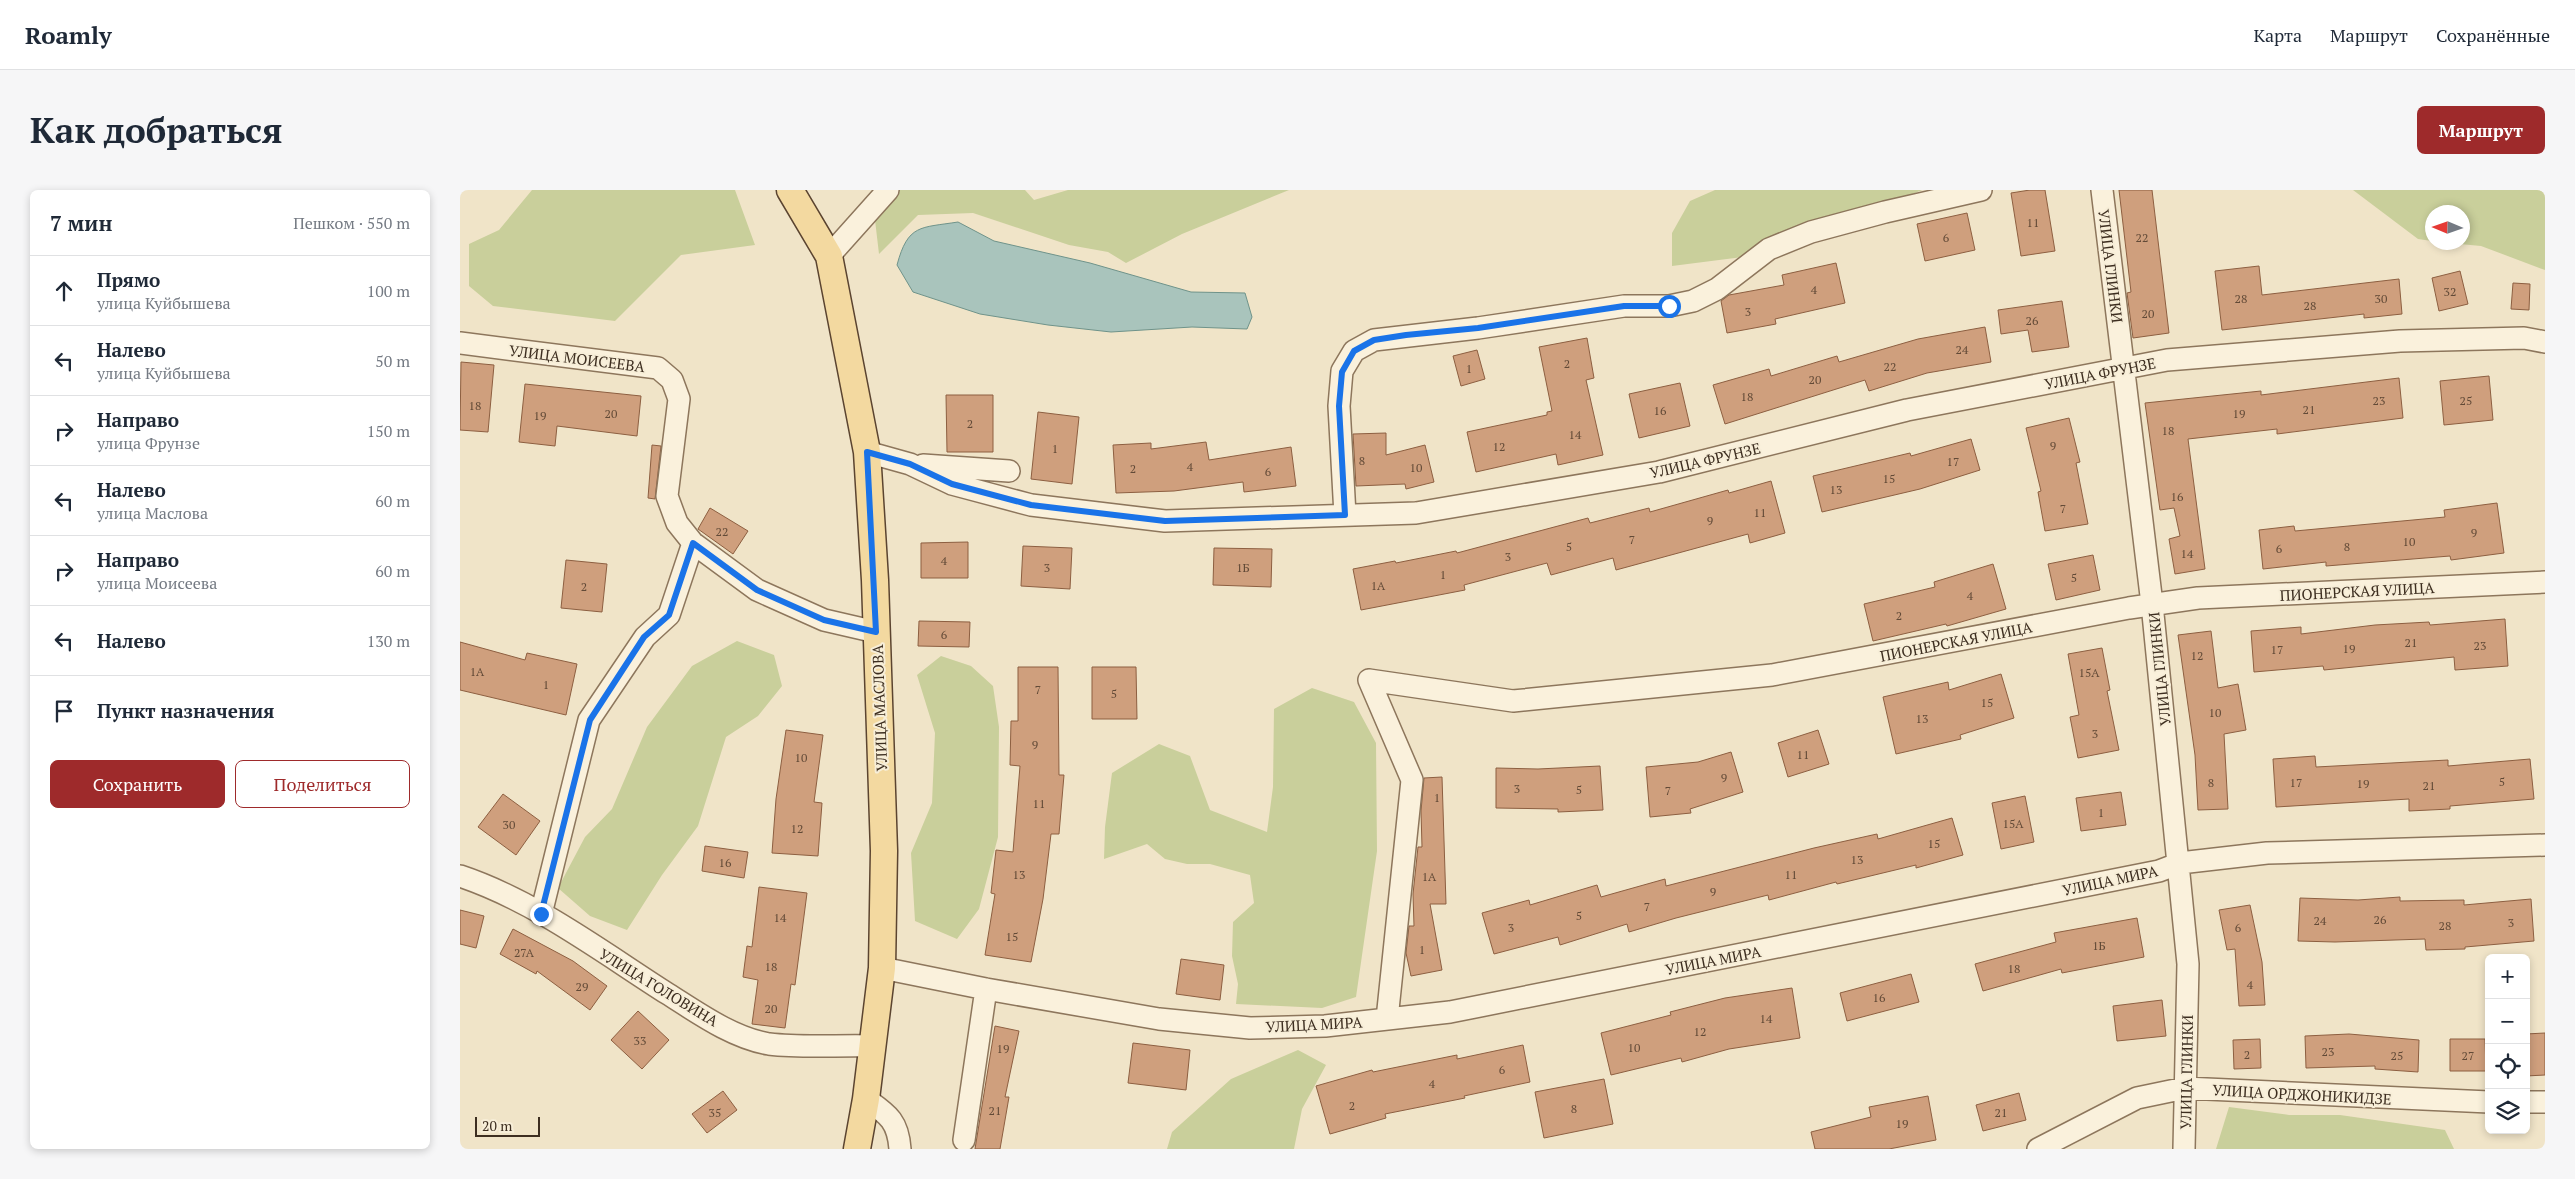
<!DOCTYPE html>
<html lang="ru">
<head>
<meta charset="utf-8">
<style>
  body { margin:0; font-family:"PT Serif",serif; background:#f6f6f7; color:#1f2937 }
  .controls { position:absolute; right:15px; bottom:15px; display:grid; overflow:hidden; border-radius:8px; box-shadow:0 2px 8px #0003 }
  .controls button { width:45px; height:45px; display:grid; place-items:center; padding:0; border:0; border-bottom:1px solid #e0e1e3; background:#fff; color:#1f2937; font:25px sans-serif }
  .compass { position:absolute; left:1965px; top:15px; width:45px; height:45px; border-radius:50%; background:#fff; box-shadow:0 2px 8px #0003; rotate:272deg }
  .scale { position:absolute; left:15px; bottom:12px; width:65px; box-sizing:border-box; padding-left:5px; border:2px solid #3d2e20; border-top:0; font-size:14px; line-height:18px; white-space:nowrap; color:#3d2e20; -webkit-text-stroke:4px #f7eed8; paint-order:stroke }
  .stop { position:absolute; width:15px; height:15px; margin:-11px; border:4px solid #1a73e8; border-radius:50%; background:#fff }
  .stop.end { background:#1a73e8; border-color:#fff; box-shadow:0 1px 5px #0008 }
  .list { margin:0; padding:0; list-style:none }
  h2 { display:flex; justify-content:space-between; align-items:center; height:65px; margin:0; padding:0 20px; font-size:21px }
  h2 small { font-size:16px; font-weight:400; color:#747a83 }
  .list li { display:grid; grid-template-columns:32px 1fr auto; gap:15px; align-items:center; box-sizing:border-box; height:70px; padding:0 20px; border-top:1px solid #e0e1e3 }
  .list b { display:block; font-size:19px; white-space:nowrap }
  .list p { margin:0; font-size:16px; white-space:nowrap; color:#747a83 }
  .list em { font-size:16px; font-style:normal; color:#747a83 }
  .actions { display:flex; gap:10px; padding:15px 20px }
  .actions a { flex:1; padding:11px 0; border:1px solid #9e2a2b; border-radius:8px; text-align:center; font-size:18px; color:#9e2a2b }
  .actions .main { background:#9e2a2b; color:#fff }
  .icon { flex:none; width:28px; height:28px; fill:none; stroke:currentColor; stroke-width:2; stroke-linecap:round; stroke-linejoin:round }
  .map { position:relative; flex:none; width:2085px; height:959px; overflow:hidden; border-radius:8px }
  header { display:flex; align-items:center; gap:30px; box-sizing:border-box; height:70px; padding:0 25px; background:#fff; border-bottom:1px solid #e0e1e3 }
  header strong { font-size:24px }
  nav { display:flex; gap:28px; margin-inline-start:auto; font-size:18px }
  .intro { display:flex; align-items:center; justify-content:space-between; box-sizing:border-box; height:120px; padding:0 30px }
  h1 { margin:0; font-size:35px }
  .button { padding:12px 22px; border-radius:8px; background:#9e2a2b; color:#fff; font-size:18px; font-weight:700 }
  main { display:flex; gap:30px; padding:0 30px }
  aside { flex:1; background:#fff; border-radius:8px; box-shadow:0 2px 8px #0003 }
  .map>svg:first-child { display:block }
</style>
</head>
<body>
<header>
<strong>Roamly</strong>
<nav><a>Карта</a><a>Маршрут</a><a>Сохранённые</a></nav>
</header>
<div class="intro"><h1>Как добраться</h1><a class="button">Маршрут</a></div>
<main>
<aside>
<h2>7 мин<small>Пешком · 550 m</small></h2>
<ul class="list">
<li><svg class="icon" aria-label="ahead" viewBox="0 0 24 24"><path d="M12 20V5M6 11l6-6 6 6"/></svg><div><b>Прямо</b><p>улица Куйбышева</p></div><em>100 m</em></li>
<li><svg class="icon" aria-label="left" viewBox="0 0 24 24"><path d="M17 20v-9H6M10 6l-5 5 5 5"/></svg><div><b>Налево</b><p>улица Куйбышева</p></div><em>50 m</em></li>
<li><svg class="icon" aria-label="right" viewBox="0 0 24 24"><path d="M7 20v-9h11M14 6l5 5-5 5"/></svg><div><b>Направо</b><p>улица Фрунзе</p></div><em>150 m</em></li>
<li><svg class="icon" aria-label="left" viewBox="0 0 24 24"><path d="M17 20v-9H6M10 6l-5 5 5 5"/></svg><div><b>Налево</b><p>улица Маслова</p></div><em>60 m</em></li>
<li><svg class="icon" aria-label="right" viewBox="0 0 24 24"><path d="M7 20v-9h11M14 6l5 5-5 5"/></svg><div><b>Направо</b><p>улица Моисеева</p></div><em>60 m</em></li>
<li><svg class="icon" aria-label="left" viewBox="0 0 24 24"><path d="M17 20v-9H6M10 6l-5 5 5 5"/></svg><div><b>Налево</b></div><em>130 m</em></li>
<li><svg class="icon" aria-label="arrive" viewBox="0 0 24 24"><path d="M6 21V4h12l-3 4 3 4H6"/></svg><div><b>Пункт назначения</b></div></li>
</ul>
<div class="actions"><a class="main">Сохранить</a><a>Поделиться</a></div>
</aside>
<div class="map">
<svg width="2085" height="959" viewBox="0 0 2085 959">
  <rect width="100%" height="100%" fill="#f0e4c8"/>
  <!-- green -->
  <path fill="#c9cf9b" d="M72,0H275L295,55L221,65L155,131L33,116L9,96V54L39,40Z
    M440,0H565L574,10L608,0H829L722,44L666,73L648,62L609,55L513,23L458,25L419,64L415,30Z
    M1255,0H1462L1314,63L1212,76V43L1230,11Z
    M1893,0H2085V80L2021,56L1989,53L2002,52V22H1972V51L1958,49Z
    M277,451L314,465L322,496L298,526L266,547L238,636L202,685L167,740L130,726L98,698L125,647L152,619L187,537L232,476Z
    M481,466L511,476L533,496L539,537L538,647L519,719L497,749L455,731L451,663L472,613L475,543L457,485Z
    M852,498L894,512L916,553L917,661L896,807L862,818L776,814L778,794L772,766L773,732L794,713L790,685L750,674H727L705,669L687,654L644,669L645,637L652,583L699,554L730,566L750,620L807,642L813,597L814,519Z
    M838,860L866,875L842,919L834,959H707L712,942L771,889Z
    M1769,917L1829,925H1880L1985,940L1994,959H1756Z"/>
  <!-- water -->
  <path fill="#a9c4bc" stroke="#6f938a" d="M498,32L534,51L630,73L731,102L785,103L792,127L787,139L732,137L651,142L588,135L520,124L453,102L437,75C448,34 460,38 498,32Z"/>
  <!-- building -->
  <path fill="#cf9f7d" stroke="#8d5f41" d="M1570,0H1585L1595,61L1561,66L1551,3Z
    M1659,0H1692L1709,143L1673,148L1667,103L1671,102Z
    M1507,23L1515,60L1465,71L1457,34Z
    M1376,73L1385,113L1315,129L1316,134L1267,143L1261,111L1269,105L1324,95L1322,85Z
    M1799,76L1802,105L1939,89L1942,124L1904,128V124L1762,140L1755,81Z
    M2000,81L2008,114L1979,121L1972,88Z
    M2053,93L2070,94L2069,120L2051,119Z
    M1602,111L1609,157L1572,162L1568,140L1541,144L1538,120Z
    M1525,137L1531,172L1467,183L1409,201L1405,190L1265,234L1253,195L1309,179L1311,186L1377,166L1379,172L1458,149Z
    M1127,148L1134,188L1126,190L1143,265L1098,275L1096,264L1016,282L1007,242L1087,225V222L1092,221L1079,157Z
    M1017,160L1025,189L1001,196L993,166Z
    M1,172L34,175L28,242L0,240Z
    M2029,186L2033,230L1984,235L1980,191Z
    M1939,188L1943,228L1817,244V239L1728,249L1745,379L1715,384L1709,349L1720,346L1714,318L1700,320L1685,213L1801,201V205Z
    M1220,193L1230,236L1179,248L1169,204Z
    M65,194L181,206L177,246L97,236L95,256L59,252Z
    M486,205H533V262H487Z
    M578,222L619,227L612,294L571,289Z
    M1609,228L1620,272L1616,273L1628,334L1585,341L1578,302L1581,301L1566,238Z
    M926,243V265L965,255L974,292L946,299L945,294L896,296L893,244Z
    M1511,249L1520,280L1460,299L1362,322L1353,286L1450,263L1451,266Z
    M746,252L749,270L831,257L836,296L784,302L783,292L714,301L656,303L653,255L691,253V259Z
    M192,255L201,256L195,309L188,308Z
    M1311,291L1325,343L1290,353L1288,344L1156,380L1153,368L1091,385L1087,373L1004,395L1005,400L901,420L893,379L935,371L936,373L996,361L997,363L1128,328L1130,333L1189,318L1190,322L1268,300L1269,303Z
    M2037,313L2044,363L1991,370L1990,366L1866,376V372L1803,379L1799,340L1834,336L1835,341L1985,327L1984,320Z
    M250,318L288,341L273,364L238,339Z
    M508,352V388H461V353Z
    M563,356L612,358L610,399L561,396Z
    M754,358L812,359L811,397L753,395Z
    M1633,365L1640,400L1596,410L1588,374Z
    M106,370L147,374L142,422L101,418Z
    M1533,374L1546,419L1487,436L1486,434L1413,451L1404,414L1475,397L1474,392Z
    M2045,429L2048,476L1995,480L1994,467L1864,480L1863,476L1794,482L1791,441L1841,437V444L1915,435L1969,432L1970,435Z
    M459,431L510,432L509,457L458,456Z
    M1751,441L1758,498L1778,494L1786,540L1764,544L1768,619L1738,620L1735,565L1718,445Z
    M0,452L65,470L67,463L117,474L106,525L0,500Z
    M1642,458L1650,500L1647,501L1659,560L1618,568L1610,527L1619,525L1608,464Z
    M558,477H598L599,585H604L599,644H591L583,709L571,772L525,765L535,704L531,703L536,660L553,662L560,576L550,575L551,531H558Z
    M632,477H676L677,529H632Z
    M1541,484L1554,528L1500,545L1501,549L1436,564L1423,507L1488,492L1489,500Z
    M326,540L363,545L354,612L362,613L358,666L312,663L316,609Z
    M1358,540L1369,574L1328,587L1318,553Z
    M1271,562L1283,602L1230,619L1231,623L1190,627L1186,577L1238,572Z
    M1855,566L1856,577L1988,570V576L2070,569L2074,609L1990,616V619L1949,621V609L1816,617L1813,569Z
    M1140,576L1143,620L1098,622V619L1036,618V578L1078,579Z
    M982,587L986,714H970L982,780L951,786L946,763L949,736H954L953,704L958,657H962L961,621L964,588Z
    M1661,602L1666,635L1621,641L1616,608Z
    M43,604L80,631L56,665L18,637Z
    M1565,606L1574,652L1541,659L1532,613Z
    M1492,628L1503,665L1456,678V675L1377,694L1376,692L1309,710L1308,705L1216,728L1169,742L1167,734L1100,755L1098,747L1034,764L1022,723L1069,710L1070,715L1137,695L1141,707L1205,689L1206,696L1354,658L1417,644L1418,649Z
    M245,656L288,662L284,688L242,681Z
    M299,697L347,703L335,795L331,794L325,838L292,834L298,790L283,787L287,756L292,757Z
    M1940,707V711L2004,710V715L2071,709L2074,751L2005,757V759L1966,760L1965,749L1875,752L1838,751L1840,708L1898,710Z
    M1790,715L1802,772L1805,815L1779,816L1775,759L1767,760L1759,720Z
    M0,720L24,726L16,758L0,754Z
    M1677,728L1684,767L1602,783L1601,779L1523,801L1515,774L1596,752L1594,743Z
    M53,739L113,771L147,796L130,820L77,781L76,784L40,764Z
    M721,769L764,775L760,810L716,804Z
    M1451,784L1459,812L1387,831L1380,803Z
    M1332,798L1340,848L1269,859L1222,872L1221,868L1151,885L1141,843L1211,825L1210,822L1265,808Z
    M1702,810L1706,846L1657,851L1653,816Z
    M178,821L209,850L182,879L151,850Z
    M535,836L559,841L545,907H549L540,959H515Z
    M2085,843V885L2066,886V844Z
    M1889,844L1959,850L1958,882L1915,879V876L1846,878L1845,846Z
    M1800,849L1801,878L1774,879L1773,850Z
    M1990,849H2025L2026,881H1990Z
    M673,853L730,860L726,900L668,893Z
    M1063,855L1070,892L1004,906L1005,908L925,924L926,928L870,944L856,896L912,880L913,882L997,865V869Z
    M1144,889L1153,934L1084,948L1075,902Z
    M263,901L277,920L247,943L232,924Z
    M1559,903L1566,930L1523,941L1516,915Z
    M1468,906L1476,950L1429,959H1355L1351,942L1411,927L1409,917Z"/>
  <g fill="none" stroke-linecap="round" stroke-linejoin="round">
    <defs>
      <path id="minor" d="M1642,0L1692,414L1728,774L1724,959
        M369,66L428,0
        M0,153L198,178L212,190L219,209L207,306L217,333L233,353L297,400L364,430L416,442
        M407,262L450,274L492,294L571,315L705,331L956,323L1199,282L1447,220L1707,170L1940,151L2064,148L2085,152
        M463,275L549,281
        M885,325L879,216L882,181L894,161L914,150L1018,138L1164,116H1209L1233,111L1257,99L1309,59L1351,42L1425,22L1521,0
        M909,490L1053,511L1312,485L1669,418L1738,408L2085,392
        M909,490L952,590L927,829
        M0,686C75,711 142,762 208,804C238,823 273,848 309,854C342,858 378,855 412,856
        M81,724L129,530L185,447L209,425L233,353
        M422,778L526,799L699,829L790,838L865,836L990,822L1699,681L1720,673L1807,663L2085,655
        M406,909C427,924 438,930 440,959
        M2066,912H2085
        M504,950L526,799
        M1578,959L1677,908L1725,898L2029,912"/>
      <path id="major" d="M330,0L369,66L407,262L415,390L424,661L422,778L406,909L397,959"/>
    </defs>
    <!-- minor casing -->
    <use href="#minor" stroke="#8d765c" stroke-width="24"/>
    <!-- major casing -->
    <use href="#major" stroke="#5b4430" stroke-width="29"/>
    <!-- minor -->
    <use href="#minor" stroke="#faf1dc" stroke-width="21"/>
    <!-- major -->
    <use href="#major" stroke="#f3d9a0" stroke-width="26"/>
  </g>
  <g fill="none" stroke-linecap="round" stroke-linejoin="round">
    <!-- route -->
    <path stroke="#1a73e8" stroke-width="6" d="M81,724L130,530L184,447L209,425L233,353L297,400L364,430L416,442L407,262L450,274L492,294L571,315L705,331L885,325L879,216L882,182L894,161L914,150L946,145L1018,138L1164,116H1209"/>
  </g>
  <g text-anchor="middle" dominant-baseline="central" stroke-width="4" stroke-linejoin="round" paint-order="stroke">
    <!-- number labels -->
    <g font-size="12" fill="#624a37">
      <text x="1573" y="32">11</text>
      <text x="1486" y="47">6</text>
      <text x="1682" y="47">22</text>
      <text x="1354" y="99">4</text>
      <text x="1990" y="101">32</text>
      <text x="1781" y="108">28</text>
      <text x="1921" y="108">30</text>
      <text x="1850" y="115">28</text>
      <text x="1288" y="121">3</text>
      <text x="1688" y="123">20</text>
      <text x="1572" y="130">26</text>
      <text x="1502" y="159">24</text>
      <text x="1107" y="173">2</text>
      <text x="1430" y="176">22</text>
      <text x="1009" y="178">1</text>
      <text x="1355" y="189">20</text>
      <text x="1287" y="206">18</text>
      <text x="1919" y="210">23</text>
      <text x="2006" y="210">25</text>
      <text x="15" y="215">18</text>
      <text x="1849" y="219">21</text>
      <text x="1200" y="220">16</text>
      <text x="151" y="223">20</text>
      <text x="1779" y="223">19</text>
      <text x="80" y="225">19</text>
      <text x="510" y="233">2</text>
      <text x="1708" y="240">18</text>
      <text x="1115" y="244">14</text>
      <text x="1593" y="255">9</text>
      <text x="1039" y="256">12</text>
      <text x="595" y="258">1</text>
      <text x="902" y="270">8</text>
      <text x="1493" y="271">17</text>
      <text x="730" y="276">4</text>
      <text x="956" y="277">10</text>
      <text x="673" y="278">2</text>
      <text x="808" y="281">6</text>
      <text x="1429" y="288">15</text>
      <text x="1376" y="299">13</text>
      <text x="1717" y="306">16</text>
      <text x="1603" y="318">7</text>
      <text x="1300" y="322">11</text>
      <text x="1250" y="330">9</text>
      <text x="262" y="341">22</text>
      <text x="2014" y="342">9</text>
      <text x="1172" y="349">7</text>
      <text x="1949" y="351">10</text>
      <text x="1109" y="356">5</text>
      <text x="1887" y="356">8</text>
      <text x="1819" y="358">6</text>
      <text x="1727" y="363">14</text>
      <text x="1048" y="366">3</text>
      <text x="484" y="370">4</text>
      <text x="587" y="377">3</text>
      <text x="783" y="377">1Б</text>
      <text x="983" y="384">1</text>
      <text x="1614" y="387">5</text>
      <text x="918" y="395">1А</text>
      <text x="124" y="396">2</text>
      <text x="1510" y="405">4</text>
      <text x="1439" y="425">2</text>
      <text x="484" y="444">6</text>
      <text x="1951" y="452">21</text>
      <text x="2020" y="455">23</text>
      <text x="1889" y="458">19</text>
      <text x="1817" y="459">17</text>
      <text x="1737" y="465">12</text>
      <text x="17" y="481">1А</text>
      <text x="1629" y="482">15А</text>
      <text x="86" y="494">1</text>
      <text x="578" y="499">7</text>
      <text x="654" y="503">5</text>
      <text x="1527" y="512">15</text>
      <text x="1755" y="522">10</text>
      <text x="1462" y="528">13</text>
      <text x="1635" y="543">3</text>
      <text x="575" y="554">9</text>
      <text x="1343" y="564">11</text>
      <text x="341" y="567">10</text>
      <text x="1264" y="587">9</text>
      <text x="2042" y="591">5</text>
      <text x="1751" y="592">8</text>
      <text x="1836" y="592">17</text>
      <text x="1903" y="593">19</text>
      <text x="1969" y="595">21</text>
      <text x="1057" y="598">3</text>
      <text x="1119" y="599">5</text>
      <text x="1208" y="600">7</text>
      <text x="977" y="607">1</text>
      <text x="579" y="613">11</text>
      <text x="1641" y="622">1</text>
      <text x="1553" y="633">15А</text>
      <text x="49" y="634">30</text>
      <text x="337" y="638">12</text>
      <text x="1474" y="653">15</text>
      <text x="1397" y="669">13</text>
      <text x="265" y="672">16</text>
      <text x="559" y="684">13</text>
      <text x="1331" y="684">11</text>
      <text x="969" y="686">1А</text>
      <text x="1253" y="701">9</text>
      <text x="1187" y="716">7</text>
      <text x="1119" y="725">5</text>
      <text x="320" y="727">14</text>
      <text x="1920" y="729">26</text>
      <text x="1860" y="730">24</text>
      <text x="2051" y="732">3</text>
      <text x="1985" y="735">28</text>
      <text x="1051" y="737">3</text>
      <text x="1778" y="737">6</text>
      <text x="552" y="746">15</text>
      <text x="1639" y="755">1Б</text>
      <text x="962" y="759">1</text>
      <text x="64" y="762">27А</text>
      <text x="311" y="776">18</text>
      <text x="1554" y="778">18</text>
      <text x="1790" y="794">4</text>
      <text x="122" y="796">29</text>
      <text x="1419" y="807">16</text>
      <text x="311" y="818">20</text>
      <text x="1306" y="828">14</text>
      <text x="1240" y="841">12</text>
      <text x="180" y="850">33</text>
      <text x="1174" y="857">10</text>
      <text x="543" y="858">19</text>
      <text x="1868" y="861">23</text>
      <text x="1787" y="864">2</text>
      <text x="1937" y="865">25</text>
      <text x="2008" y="865">27</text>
      <text x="1042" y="879">6</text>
      <text x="972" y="893">4</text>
      <text x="892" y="915">2</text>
      <text x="1114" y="918">8</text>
      <text x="535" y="920">21</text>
      <text x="255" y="922">35</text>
      <text x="1541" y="922">21</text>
      <text x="1442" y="933">19</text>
    </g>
    <!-- street labels -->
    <g font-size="15" fill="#3d2e20" stroke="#f7eed8">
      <text transform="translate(1651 76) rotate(83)">УЛИЦА ГЛИНКИ</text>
      <text transform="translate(117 168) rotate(7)">УЛИЦА МОИСЕЕВА</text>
      <text transform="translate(1640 183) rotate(-11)">УЛИЦА ФРУНЗЕ</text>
      <text transform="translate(1245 270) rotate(-13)">УЛИЦА ФРУНЗЕ</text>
      <text transform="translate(1897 401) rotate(-3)">ПИОНЕРСКАЯ УЛИЦА</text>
      <text transform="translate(1496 451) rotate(-11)">ПИОНЕРСКАЯ УЛИЦА</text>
      <text transform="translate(1699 479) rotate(-96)">УЛИЦА ГЛИНКИ</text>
      <text transform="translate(419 518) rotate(-92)">УЛИЦА МАСЛОВА</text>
      <text transform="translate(1650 690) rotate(-12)">УЛИЦА МИРА</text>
      <text transform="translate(1253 770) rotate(-11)">УЛИЦА МИРА</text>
      <text transform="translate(199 797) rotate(31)">УЛИЦА ГОЛОВИНА</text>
      <text transform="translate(854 834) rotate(-3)">УЛИЦА МИРА</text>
      <text transform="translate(1726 882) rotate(-89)">УЛИЦА ГЛИНКИ</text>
      <text transform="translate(1842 904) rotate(3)">УЛИЦА ОРДЖОНИКИДЗЕ</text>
    </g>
  </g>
</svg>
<div class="controls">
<button>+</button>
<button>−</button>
<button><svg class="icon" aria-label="locate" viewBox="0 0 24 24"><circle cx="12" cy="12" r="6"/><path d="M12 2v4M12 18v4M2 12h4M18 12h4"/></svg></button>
<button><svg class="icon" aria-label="layers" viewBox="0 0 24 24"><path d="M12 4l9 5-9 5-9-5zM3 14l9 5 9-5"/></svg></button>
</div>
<svg class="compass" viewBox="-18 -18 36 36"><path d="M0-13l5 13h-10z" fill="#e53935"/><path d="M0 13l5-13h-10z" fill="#747a83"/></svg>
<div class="scale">20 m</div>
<div class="stop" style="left:1209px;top:116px"></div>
<div class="stop end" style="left:81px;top:724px"></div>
</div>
</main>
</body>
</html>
